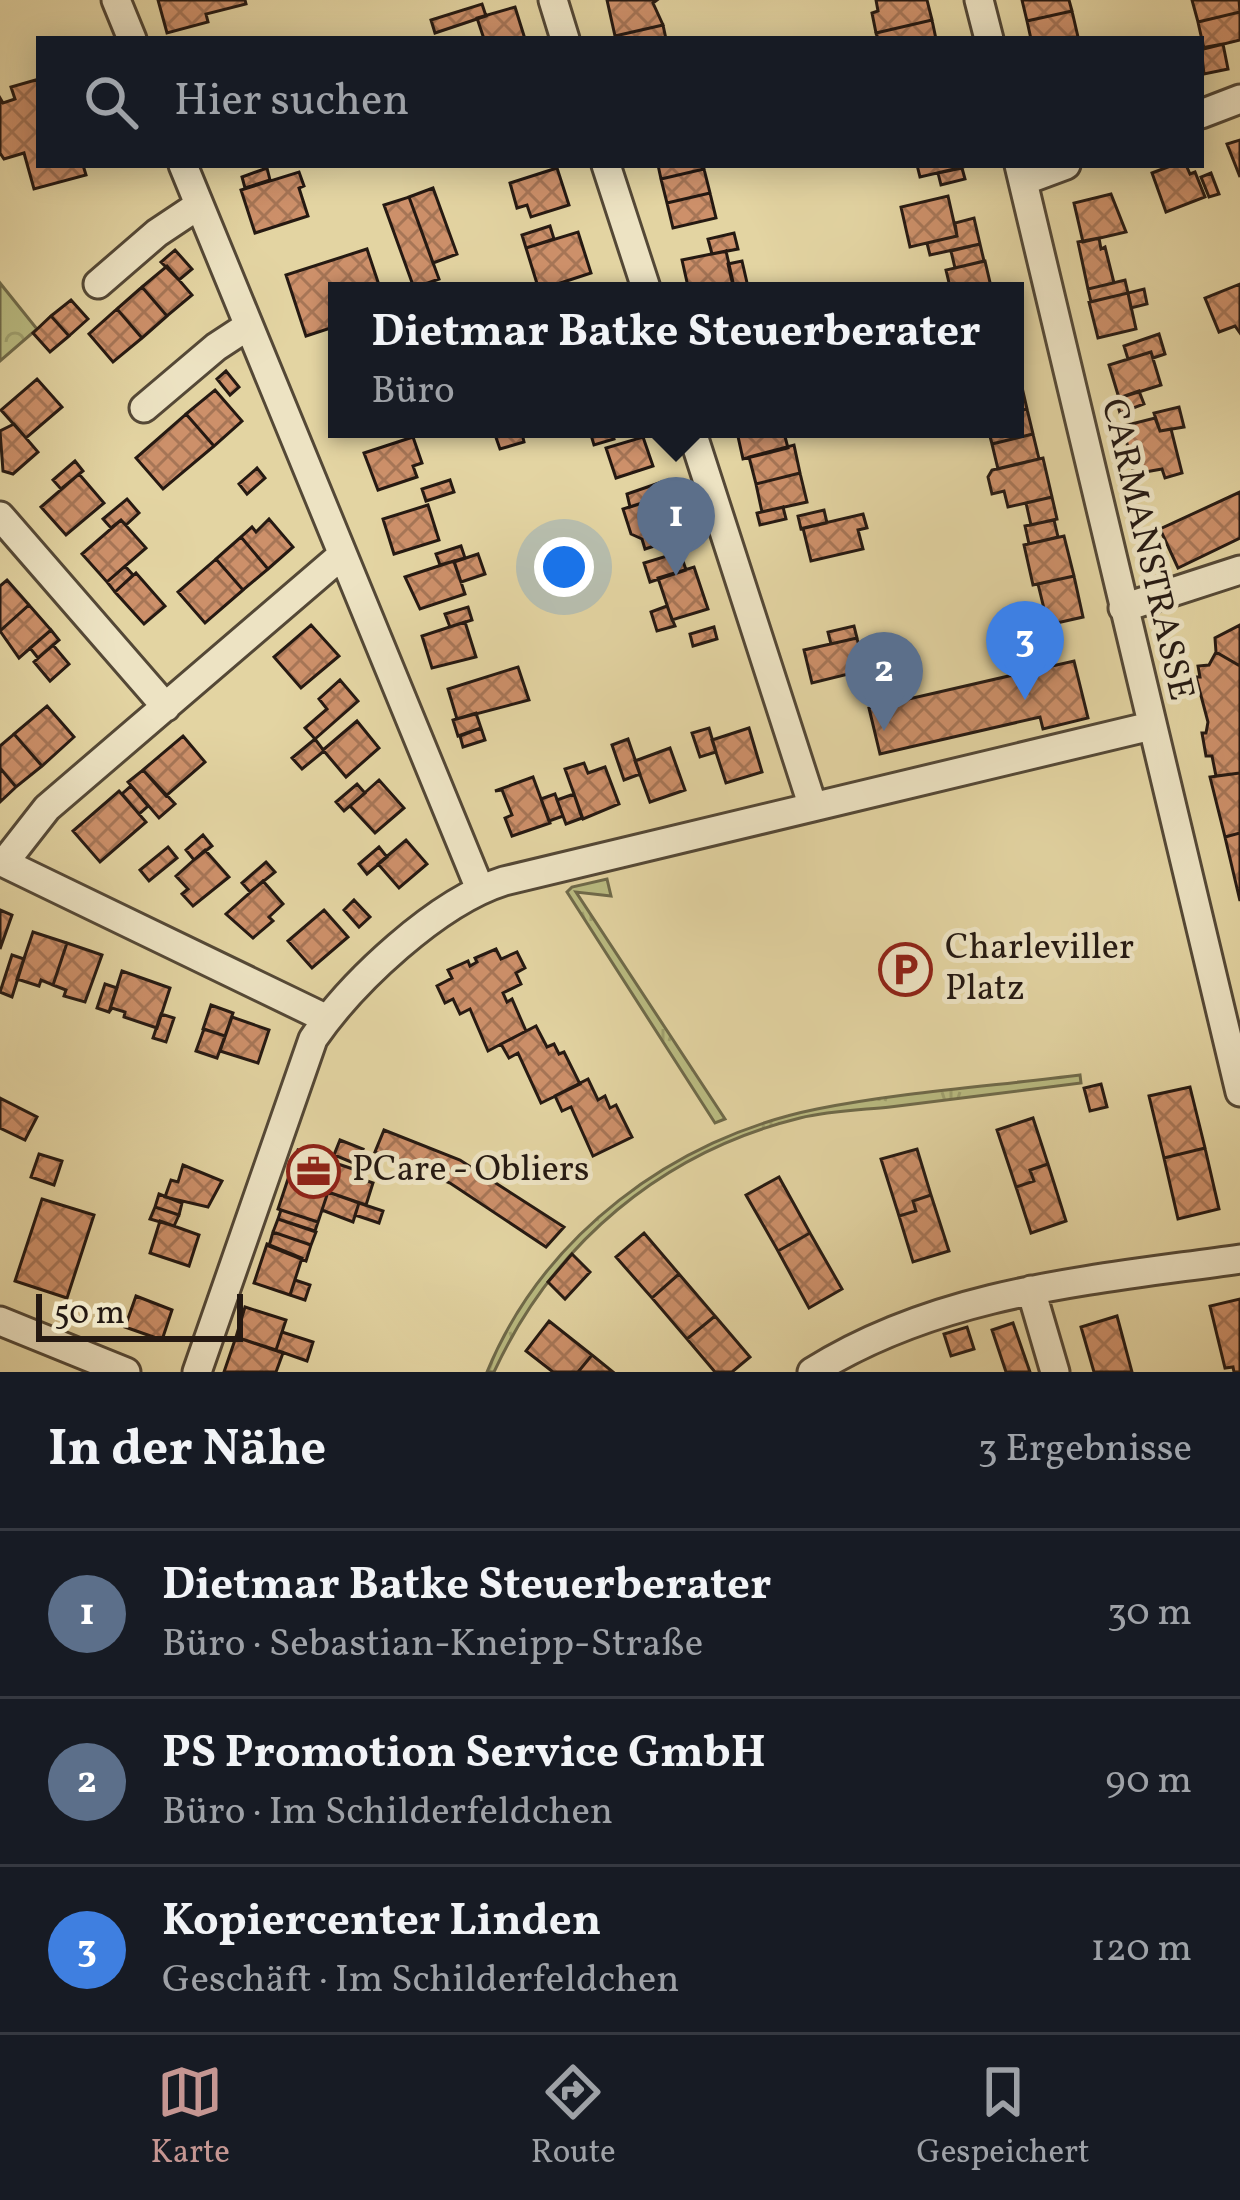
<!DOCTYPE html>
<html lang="de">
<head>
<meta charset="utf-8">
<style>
  body { margin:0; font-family:Vollkorn,serif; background:#242831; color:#f1f3f6 }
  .scale { position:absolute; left:36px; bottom:30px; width:207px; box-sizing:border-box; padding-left:12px; border:6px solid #251912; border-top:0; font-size:33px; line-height:42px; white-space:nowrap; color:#251912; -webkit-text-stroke:9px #ede3c3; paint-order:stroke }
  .you { position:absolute; left:564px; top:567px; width:42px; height:42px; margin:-30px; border:9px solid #fff; border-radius:50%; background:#1a73e8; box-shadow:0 0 0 18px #1a73e833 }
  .badge { display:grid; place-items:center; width:78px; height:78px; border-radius:50%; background:#c59692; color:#fff; font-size:39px; font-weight:700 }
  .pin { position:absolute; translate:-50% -99px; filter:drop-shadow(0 3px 6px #0008) }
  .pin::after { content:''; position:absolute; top:63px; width:42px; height:36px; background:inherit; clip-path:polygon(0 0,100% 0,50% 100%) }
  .popup { position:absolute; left:328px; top:282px; width:696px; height:156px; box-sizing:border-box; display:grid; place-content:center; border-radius:0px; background:#171b24; filter:drop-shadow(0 3px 9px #0005); font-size:39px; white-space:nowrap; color:#9ea1a6 }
  .popup b { font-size:45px; color:#f1f3f6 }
  .popup::after { content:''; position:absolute; left:50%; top:100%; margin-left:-24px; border:24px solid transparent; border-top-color:#171b24 }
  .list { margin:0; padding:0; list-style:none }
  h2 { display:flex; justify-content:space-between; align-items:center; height:156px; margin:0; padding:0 48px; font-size:51px }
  h2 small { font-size:39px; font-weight:400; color:#9ea1a6 }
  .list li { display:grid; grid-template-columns:78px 1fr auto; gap:36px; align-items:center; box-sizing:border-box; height:168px; padding:0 48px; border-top:3px solid #363941 }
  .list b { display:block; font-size:45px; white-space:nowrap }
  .list p { margin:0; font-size:39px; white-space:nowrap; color:#9ea1a6 }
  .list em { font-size:39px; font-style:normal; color:#9ea1a6 }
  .icon { flex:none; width:66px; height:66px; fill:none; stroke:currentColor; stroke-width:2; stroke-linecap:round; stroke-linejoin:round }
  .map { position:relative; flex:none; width:1240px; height:1372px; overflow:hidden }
  .search { position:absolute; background:#171b24; box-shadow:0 6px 30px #0003; left:36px; right:36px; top:36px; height:132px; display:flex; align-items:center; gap:30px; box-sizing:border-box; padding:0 42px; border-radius:0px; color:#9ea1a6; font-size:45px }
  .sheet { height:660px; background:#171b24 }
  nav { display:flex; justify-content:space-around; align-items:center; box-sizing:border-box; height:168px; border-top:3px solid #363941; background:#171b24; font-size:33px; color:#9ea1a6 }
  nav a { display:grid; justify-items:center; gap:6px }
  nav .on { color:#c59692 }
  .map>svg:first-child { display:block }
</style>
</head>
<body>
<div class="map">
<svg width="1240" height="1372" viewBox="0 0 1240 1372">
  <defs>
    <pattern id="grass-tufts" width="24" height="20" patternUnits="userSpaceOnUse" patternTransform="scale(3)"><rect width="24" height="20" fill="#b9bb81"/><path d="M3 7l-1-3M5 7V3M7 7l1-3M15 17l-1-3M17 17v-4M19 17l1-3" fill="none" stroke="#9fa06e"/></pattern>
    <pattern id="park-crowns" width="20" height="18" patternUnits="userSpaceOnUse" patternTransform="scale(3)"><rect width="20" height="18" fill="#b9bb81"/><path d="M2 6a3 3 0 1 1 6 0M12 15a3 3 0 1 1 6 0" fill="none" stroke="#9fa06e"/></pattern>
    <pattern id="building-cross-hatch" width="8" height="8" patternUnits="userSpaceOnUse" patternTransform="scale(3)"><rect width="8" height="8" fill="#cd906a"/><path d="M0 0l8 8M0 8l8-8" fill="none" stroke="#a67556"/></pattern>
  </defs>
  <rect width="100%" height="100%" fill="#e3d4a2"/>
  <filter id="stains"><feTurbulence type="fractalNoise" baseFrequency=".00167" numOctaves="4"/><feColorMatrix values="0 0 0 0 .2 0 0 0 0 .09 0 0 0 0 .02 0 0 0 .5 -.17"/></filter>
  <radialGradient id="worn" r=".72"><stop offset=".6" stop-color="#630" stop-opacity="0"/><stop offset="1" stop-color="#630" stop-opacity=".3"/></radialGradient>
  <!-- grass -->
  <path fill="url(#grass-tufts)" stroke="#6f6a4a" stroke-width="3" d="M607,879L611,896L576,892L725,1119L715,1123L567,892L572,887Z
    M1080,1075L1081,1083C1018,1091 954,1099 890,1107C861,1110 829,1111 800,1118C662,1152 553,1244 494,1372H487C543,1236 673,1138 817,1109C903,1092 993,1086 1080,1075Z"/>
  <!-- park -->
  <path fill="url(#park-crowns)" stroke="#6f6a4a" stroke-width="3" d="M0,283L37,329L0,361Z"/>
  <!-- building -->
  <path fill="url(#building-cross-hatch)" stroke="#251912" stroke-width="3" d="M158,0H245L246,4L206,14L208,22L167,33Z
    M607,0H657L653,3L663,25L615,36Z
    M876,0H927L932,20L876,33L872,13L878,11Z
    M1022,0H1069L1072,11L1027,21Z
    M1192,0H1239L1240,12L1198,22Z
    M482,4L486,16L435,33L431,20Z
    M515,7L525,39H484L477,18Z
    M1072,11L1078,37L1031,39L1027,21Z
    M1240,12V40L1204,49L1198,22Z
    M932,20L936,39H878L876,33Z
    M663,25L666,39H615V36Z
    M1223,44L1228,69L1204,74L1201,48Z
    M39,79V165H83L86,175L34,189L24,153L4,159L0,153V98L3,103L15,99L11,87Z
    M1240,140V177L1227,144Z
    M658,165H703L704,169L661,179Z
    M917,165H962L963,167L920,177Z
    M1173,165H1186L1190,174L1195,172L1205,197L1166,212L1152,173Z
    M267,168L270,180L245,188L242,177Z
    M557,168L569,205L531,217L527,205L517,208L510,183Z
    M962,168L965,179L941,185L938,173Z
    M704,169L710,193L667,203L661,179Z
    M299,172L304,186L299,188L308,216L255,233L241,190Z
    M1211,173L1219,194L1209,197L1201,177Z
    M433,188L457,254L433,263L409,197Z
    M710,193L716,218L673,228L667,203Z
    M1111,194L1126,232L1083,242L1074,203Z
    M948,196L957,236L910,247L901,207Z
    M409,197L439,279L414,288L384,205Z
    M974,218L980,244L930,255L927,243L957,236L955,223Z
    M550,226L554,239L526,248L522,235Z
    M578,232L591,273L539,290L526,248Z
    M734,233L738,249L712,254L708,239Z
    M1099,238L1101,249L1105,247L1114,283L1088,289L1078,242Z
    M980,244L984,261L955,268L951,251Z
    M367,249L381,291H337V326L306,336L286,275Z
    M175,250L192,269L179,280L161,262Z
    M726,251L735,291H689L682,260Z
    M742,261L748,287L734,290L728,264Z
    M985,261L992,291H951L946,270Z
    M167,266L192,295L167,316L142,287Z
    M1125,280L1128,293L1091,302L1088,289Z
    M1240,284V333L1235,326L1219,332L1205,298Z
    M142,287L167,316L142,338L117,309Z
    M1144,289L1147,304L1131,308L1128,293Z
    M1128,293L1136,329L1098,338L1089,302Z
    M71,300L88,319L69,336L51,316Z
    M117,309L142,338L113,362L89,334Z
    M51,316L69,336L50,352L33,333Z
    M1159,334L1165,354L1153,358L1151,352L1128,359L1124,346Z
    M1151,352L1161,385L1119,398L1109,365Z
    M226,371L239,387L230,395L217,379Z
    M37,379L62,407L26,438L1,410Z
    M1021,383L1027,409L1015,412V385Z
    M215,390L242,421L214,446L186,414Z
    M1139,391L1144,404L1120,413L1116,399Z
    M1179,407L1184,427L1160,431L1154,413Z
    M1027,409L1033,434L992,444L988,429H1015V412Z
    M186,414L214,446L163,489L136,458Z
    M1155,418L1160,431L1171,429L1182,473L1165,478L1162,469L1134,474L1123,426Z
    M14,424L38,452L13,474L3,471L0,431Z
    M493,429H521L524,442L500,449Z
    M611,429L614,439L594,445L591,435Z
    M749,429H783L788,448L743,459L737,432Z
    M1033,434L1039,459L998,469L992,444Z
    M413,437L422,463L413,466L417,477L378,490L364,453Z
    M643,437L653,466L616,478L606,448Z
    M794,445L800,473L756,484L749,457Z
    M1043,458L1052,497L1008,507L1004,491L992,494L988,477L992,470Z
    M75,461L83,471L61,489L53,480Z
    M257,468L265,478L247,494L239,484Z
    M800,473L807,502L762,512L756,484Z
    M79,474L104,503L66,535L41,507Z
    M450,480L454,492L426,501L422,489Z
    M662,482L667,495L630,507L627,494Z
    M1240,492V538L1178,568L1160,529Z
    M667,495L685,536L645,549L642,539L631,534L623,509Z
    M1052,497L1057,519L1031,525L1026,503Z
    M127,499L139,513L126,525L121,520L111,528L103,519Z
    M428,505L439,540L394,554L383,519Z
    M783,507L786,519L760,525L757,513Z
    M824,510L827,523L801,529L798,516Z
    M863,514L867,528L858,530L863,549L811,561L803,528Z
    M269,519L293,547L268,569L241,537L252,527L256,532Z
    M121,520L146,548L107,582L82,554Z
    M1054,520L1058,537L1029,544L1025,526Z
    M1064,536L1074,576L1033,585L1024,545Z
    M241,537L268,569L243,590L216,559Z
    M461,546L465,558L440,565L436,554Z
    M680,552L686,570L650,582L644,563Z
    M478,554L485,574L461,582L454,562Z
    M216,559L243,590L205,623L178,592Z
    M454,561L465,594L420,609L405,577Z
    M125,566L133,575L115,592L107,582Z
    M694,567L708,609L672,620L658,578Z
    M136,573L165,606L144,624L115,592Z
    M1074,576L1083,617L1048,625L1038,584Z
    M7,580L29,605L0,631V586Z
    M29,605L51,630L19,658L0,631Z
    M667,606L675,626L657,631L651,612Z
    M468,607L472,620L450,627L445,614Z
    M465,622L476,657L432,668L422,636Z
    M311,625L339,656L301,688L274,657Z
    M1240,625V666L1216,652L1215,638Z
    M854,626L857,638L831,644L828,632Z
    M714,627L717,639L693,646L690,634Z
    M51,630L59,640L38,658L30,648Z
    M857,638L865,670L812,683L804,650Z
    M53,645L69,664L50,681L34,662Z
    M1216,652L1240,666V773L1216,776L1212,756H1206L1202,733H1206L1208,722L1196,677H1200L1198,666L1209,665Z
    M1074,661L1088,718L1043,729L1040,717L880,754L869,708Z
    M518,667L529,700L457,719L448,689Z
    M340,680L358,701L315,739L305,728L327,709L319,699Z
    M47,706L74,737L42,766L14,734Z
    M476,713L481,728L458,736L453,720Z
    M357,721L379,748L346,777L323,750Z
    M481,728L485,740L463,747L460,736Z
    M709,728L716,752L700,757L692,733Z
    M749,728L762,772L726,783L712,740Z
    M14,734L42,766L16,787L0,768V746Z
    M183,736L205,762L166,796L143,770Z
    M315,739L324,751L302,769L292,758Z
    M628,739L640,774L624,780L612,745Z
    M670,748L685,790L650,802L635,761Z
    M584,763L588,773L605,767L619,804L583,819L565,769Z
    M0,768L16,787L0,802Z
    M143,770L175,804L159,818L128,782Z
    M1240,773V833L1225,837L1210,777Z
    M533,777L550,823L512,836L505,818L512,815L502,790L495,791Z
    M379,780L404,808L375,833L350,806Z
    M357,784L365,793L344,811L336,802Z
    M131,786L148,806L139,814L122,794Z
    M119,791L146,822L100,862L73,831Z
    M555,794L563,816L549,821L541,799Z
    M574,794L582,818L566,824L557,800Z
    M1240,833V901L1225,837Z
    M203,835L212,846L194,860L186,850Z
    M406,840L427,864L399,888L378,864Z
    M168,847L177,858L149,881L140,870Z
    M379,847L387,857L367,874L359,864Z
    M205,850L229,877L193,906L182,894L188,889L176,876Z
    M266,862L275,872L250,892L242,883Z
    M263,881L283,904L269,917L273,921L253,938L226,914Z
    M354,900L370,917L359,927L344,910Z
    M0,910L12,915L0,949Z
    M324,910L348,937L312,968L288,941Z
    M33,932L67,943L53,985L41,980L39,986L17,979Z
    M67,943L102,955L85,1002L64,996L66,990L53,985Z
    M496,949L501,959L517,952L525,968L516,973L521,984L503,993L507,1002L512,999L526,1031L488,1051L470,1009L460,1014L453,999L445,1003L437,986L452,978L448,970L468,961L470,966L477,962L475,958Z
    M12,955L24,959L12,997L0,992Z
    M122,971L170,988L157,1028L124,1017L125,1012L112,1008L109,1012Z
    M105,984L117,988L109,1012L97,1008Z
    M211,1005L233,1013L225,1036L203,1029Z
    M161,1014L174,1018L166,1042L153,1038Z
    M232,1017L269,1030L258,1063L220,1051Z
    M536,1026L547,1047L554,1044L559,1054L564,1052L580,1084L541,1103L518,1053L509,1058L501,1044Z
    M204,1029L225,1036L217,1058L196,1051Z
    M588,1079L598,1100L605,1096L610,1108L616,1105L632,1137L593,1156L571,1107L562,1111L555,1096Z
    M1101,1084L1107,1107L1090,1111L1084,1088Z
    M1190,1087L1205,1148L1164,1158L1149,1096Z
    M0,1098L37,1117L25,1140L0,1128Z
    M1033,1118L1048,1164L1030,1170L1034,1181L1016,1187L997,1130Z
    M384,1130L460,1160L564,1227L546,1247L450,1183L375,1152Z
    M340,1140L363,1149L356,1164L334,1155Z
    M1205,1148L1219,1209L1178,1219L1164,1158Z
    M917,1149L931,1195L913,1201L916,1211L899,1216L881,1159Z
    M298,1150L338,1164L328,1192L288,1179Z
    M39,1154L62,1161L54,1185L31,1177Z
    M338,1164L356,1170L353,1176L373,1183L366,1205L328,1192Z
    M1048,1164L1066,1221L1031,1233L1016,1187L1034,1181L1030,1170Z
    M183,1165L222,1181L208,1207L165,1197L171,1180L178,1182Z
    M779,1177L810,1233L778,1251L746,1195Z
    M288,1179L328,1192L318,1222L278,1209Z
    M328,1192L359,1203L353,1222L322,1210Z
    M159,1194L182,1203L179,1215L155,1207Z
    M931,1195L949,1251L913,1262L899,1216L916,1211L913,1201Z
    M42,1199L94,1215L67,1298L15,1281Z
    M359,1203L383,1211L379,1223L355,1215Z
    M155,1207L179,1215L174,1226L150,1219Z
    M281,1210L318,1222L315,1231L278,1219Z
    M278,1219L316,1232L311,1245L273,1232Z
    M160,1221L199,1235L189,1266L150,1253Z
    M273,1232L311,1245L306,1261L269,1246Z
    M644,1233L679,1274L652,1298L616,1257Z
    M810,1233L842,1289L809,1308L778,1251Z
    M267,1244L302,1258L290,1295L254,1283Z
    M572,1254L590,1272L565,1299L548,1282Z
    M679,1274L715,1316L687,1339L652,1298Z
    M295,1280L310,1285L305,1300L290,1295Z
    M136,1296L172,1310L162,1340L125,1327Z
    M1240,1299V1372H1234L1233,1367L1225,1368L1210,1306Z
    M245,1307L286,1320L276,1350L236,1337Z
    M715,1316L750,1357L732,1372H715L687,1339Z
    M1117,1316L1132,1372H1094L1081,1327Z
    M549,1321L592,1355L578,1372H553L526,1351Z
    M1013,1323L1030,1372H1006L992,1330Z
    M967,1327L974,1349L951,1356L944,1334Z
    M282,1332L313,1342L307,1361L276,1350Z
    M236,1337L283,1353L276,1372H224Z
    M592,1355L613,1372H578Z"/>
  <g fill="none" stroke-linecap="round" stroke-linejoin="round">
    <defs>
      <path id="street" d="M116,0L132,39
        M553,0L565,39
        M979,0L989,39
        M1201,114L1240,99
        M183,165L480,889
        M606,165L647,291
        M1019,165L1240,1092
        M1023,181L1066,165
        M98,284L157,233L199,205
        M144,408L216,347L248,326
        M691,429L813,807
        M0,516L166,707
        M1123,608L1240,570
        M0,861L327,1019
        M4,863L47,808L342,555
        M1031,1290L1055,1372
        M0,1321L126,1372
        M197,1372L313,1039C352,982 437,902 504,881L1151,726
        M812,1372C941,1291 1093,1280 1240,1259"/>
    </defs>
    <!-- street casing -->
    <use href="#street" stroke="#544836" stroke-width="33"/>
    <!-- street -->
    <use href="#street" stroke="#ede3c3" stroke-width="27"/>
  </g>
  <!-- icons -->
  <defs>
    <symbol id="parking-ring" viewBox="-11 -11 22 22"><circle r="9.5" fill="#ede3c3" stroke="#8f2418" stroke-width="1.5"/><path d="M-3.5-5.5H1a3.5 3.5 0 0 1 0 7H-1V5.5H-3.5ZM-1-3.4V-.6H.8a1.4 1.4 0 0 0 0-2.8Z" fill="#8f2418"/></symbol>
    <symbol id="office-ring" viewBox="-11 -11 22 22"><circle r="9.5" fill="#ede3c3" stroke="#8f2418" stroke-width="1.5"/><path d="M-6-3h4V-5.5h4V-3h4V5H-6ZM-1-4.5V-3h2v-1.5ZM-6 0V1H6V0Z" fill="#8f2418"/></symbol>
  </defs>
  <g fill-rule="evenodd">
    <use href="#parking-ring" x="876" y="940" width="59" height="59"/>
    <use href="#office-ring" x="284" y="1142" width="59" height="59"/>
  </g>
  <g text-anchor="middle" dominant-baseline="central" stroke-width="10" stroke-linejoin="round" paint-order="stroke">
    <!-- street labels -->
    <g font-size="36" fill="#251912" stroke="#ede3c3">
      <text transform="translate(1146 550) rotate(77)">CARMANSTRASSE</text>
    </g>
    <!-- poi labels -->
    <g font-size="36" fill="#251912" stroke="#ede3c3" text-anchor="start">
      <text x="945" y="949">Charleviller<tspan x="945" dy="41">Platz</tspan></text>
      <text x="352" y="1171">PCare - Obliers</text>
    </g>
  </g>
  <rect width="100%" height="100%" filter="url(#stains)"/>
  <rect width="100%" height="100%" fill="url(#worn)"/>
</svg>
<div class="scale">50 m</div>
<div class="you"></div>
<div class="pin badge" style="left:676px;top:576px;background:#5c6f8a">1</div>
<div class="popup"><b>Dietmar Batke Steuerberater</b>Büro</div>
<div class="pin badge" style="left:884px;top:731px;background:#5c6f8a">2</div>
<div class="pin badge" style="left:1025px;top:700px;background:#3f7fe0">3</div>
<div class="search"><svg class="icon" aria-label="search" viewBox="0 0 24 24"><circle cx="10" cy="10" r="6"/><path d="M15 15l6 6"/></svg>Hier suchen</div>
</div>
<section class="sheet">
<h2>In der Nähe<small>3 Ergebnisse</small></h2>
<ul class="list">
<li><span class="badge" style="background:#5c6f8a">1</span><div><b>Dietmar Batke Steuerberater</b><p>Büro · Sebastian-Kneipp-Straße</p></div><em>30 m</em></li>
<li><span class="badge" style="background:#5c6f8a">2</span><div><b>PS Promotion Service GmbH</b><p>Büro · Im Schilderfeldchen</p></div><em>90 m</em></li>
<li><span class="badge" style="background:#3f7fe0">3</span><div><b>Kopiercenter Linden</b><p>Geschäft · Im Schilderfeldchen</p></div><em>120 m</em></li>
</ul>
</section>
<nav>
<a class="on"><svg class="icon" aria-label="map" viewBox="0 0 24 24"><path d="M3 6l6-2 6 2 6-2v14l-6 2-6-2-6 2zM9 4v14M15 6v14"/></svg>Karte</a>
<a><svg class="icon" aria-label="directions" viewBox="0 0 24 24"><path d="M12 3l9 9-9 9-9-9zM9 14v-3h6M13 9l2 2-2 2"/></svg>Route</a>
<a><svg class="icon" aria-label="saved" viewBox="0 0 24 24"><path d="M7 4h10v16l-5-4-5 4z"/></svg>Gespeichert</a>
</nav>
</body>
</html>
